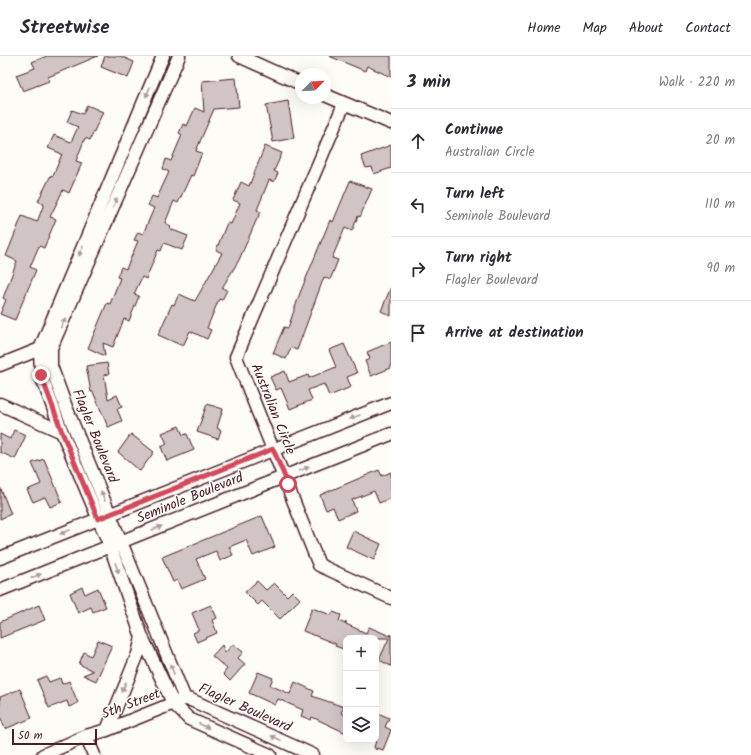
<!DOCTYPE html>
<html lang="en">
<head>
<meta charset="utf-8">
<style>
  body { margin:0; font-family:Kalam,sans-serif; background:#f2f2f3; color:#2b2b33 }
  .controls { position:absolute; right:12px; bottom:12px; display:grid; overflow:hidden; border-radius:8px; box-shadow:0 4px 16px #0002 }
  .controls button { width:36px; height:36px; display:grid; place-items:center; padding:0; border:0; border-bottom:1px solid #e1e1e2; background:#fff; color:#2b2b33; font:20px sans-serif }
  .compass { position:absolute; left:295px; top:12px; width:36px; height:36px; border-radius:50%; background:#fff; box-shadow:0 4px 16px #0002; rotate:66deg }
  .scale { position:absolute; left:12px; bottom:10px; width:85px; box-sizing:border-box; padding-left:4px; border:2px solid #4a1f2b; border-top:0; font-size:11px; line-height:14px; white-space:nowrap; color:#4a1f2b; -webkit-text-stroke:3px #fdfcf7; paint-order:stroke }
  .stop { position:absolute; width:12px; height:12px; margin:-9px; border:3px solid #d1495b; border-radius:50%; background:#fff }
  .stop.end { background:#d1495b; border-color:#fff; box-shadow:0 1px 4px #0008 }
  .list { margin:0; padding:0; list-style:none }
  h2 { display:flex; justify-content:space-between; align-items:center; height:52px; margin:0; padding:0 16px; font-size:17px }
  h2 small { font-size:13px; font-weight:400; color:#7c7c81 }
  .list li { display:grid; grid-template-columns:26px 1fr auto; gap:12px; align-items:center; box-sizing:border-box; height:64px; padding:0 16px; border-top:1px solid #e1e1e2 }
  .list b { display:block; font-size:15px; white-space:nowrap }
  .list p { margin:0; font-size:13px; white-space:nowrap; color:#7c7c81 }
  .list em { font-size:13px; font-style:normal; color:#7c7c81 }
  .icon { flex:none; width:22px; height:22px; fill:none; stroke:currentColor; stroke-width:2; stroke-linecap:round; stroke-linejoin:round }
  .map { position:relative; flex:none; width:391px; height:699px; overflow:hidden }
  header { display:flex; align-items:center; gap:24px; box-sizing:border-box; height:56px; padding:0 20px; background:#fff; border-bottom:1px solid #e1e1e2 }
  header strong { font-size:19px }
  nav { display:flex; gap:22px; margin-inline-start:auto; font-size:14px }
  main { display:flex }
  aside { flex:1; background:#fff }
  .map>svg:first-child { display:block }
</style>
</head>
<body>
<header>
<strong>Streetwise</strong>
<nav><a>Home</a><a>Map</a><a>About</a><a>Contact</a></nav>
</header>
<main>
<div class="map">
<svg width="391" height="699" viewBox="0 0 391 699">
  <rect width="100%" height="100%" fill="#fdfcf7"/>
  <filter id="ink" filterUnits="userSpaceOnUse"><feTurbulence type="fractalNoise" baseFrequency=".025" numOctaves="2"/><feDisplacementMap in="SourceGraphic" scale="8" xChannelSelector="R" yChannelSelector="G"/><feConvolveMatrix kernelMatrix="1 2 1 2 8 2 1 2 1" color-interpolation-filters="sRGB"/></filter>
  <g filter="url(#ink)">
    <!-- building -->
    <path fill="#d0c5c4" stroke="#4a1f2b" d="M47,0H98L48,21L49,25L23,35L16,19L35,12L32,6Z
      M105,0H120L134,6L128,22L101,11Z
      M329,0H391V21L367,10L365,15Z
      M236,22L239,51L214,53L196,95L202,97L193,120L191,119L178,147L174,145L165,167L171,170L170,173L188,180L182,194L164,187L161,195L158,194L146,223L142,221L134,238L139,240L129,265L124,263L113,291L103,287L105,300L88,292L107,247L110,248L120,222L117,221L121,211L126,213L138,185L134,184L138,176L143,178L154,152L148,149L152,140L157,142L169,116L163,113L166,103L171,105L182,79L179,77L183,68L187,70L195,52L204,56L202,25Z
      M288,45L294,82L273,86L266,49Z
      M87,49L103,56L90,84L85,82L76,105L82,107L69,137L63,134L50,161L56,163L44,192L39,190L30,211L36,214L15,264L0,258L6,244L3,242L17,205L6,200L22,160L37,166L44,148L38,145L51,119L53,120L62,98L48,92L54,79L71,86L78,71L67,66L72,54L83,58Z
      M391,89V112L374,118L372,111L366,112L361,100Z
      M265,90L282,97L274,115L278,117L274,126L269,124L257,154L261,156L256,165L239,204L222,232L227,234L222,244L219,243L207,272L211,274L207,283L190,275L183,290L158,279L172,248L174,249L179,238L195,245L222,197L216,194L227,167L231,168L240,147L233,144L241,126L249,130Z
      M350,125L372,133L360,161L358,160L352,175L345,172L332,202L338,204L330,224L324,221L297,294L291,292L286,303L273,297L284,271L288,272L300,237L330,164L333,166Z
      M391,231V260L381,255Z
      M391,286V312L371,320L365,305L370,303L367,296Z
      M344,288L357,317L347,321L351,331L329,340L324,328L308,334L312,344L290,353L281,332L276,334L270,321L285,315L289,326L308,319L309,322L336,311L329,294Z
      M107,307L109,318L104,319L108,343L117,339L122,351L117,353L122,365L108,371L93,336H91L86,310Z
      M207,348L223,353L217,372L221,374L218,383L197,376Z
      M179,370L183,379L187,378L194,394L167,405L161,391L167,388L162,377Z
      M14,374L26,379L15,403L0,396V378L10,383Z
      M131,378L154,396L140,415L118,396Z
      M44,403L62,446L50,451L45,441L33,446L27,434L41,428L32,407Z
      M379,414L382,420L391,416V442L379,447L374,435L352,444L356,455L338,463L333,451L326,454L320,439Z
      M0,431L11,458L0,463Z
      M262,460L275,491L253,500L246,484L229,491L233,499L220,505L216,495L196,503L205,523L181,533L177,524L173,526L162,501Z
      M353,475L381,488L374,504L346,491Z
      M257,525L266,534L274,527L287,540L292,535L300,543L280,563L262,545L258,549L245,536Z
      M82,531L85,538L98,532L106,551L93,556L91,551L78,557L70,537Z
      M39,549L45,564L0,582V566Z
      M211,549L217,562L212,564L217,577L197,586L193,577L199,574L192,557Z
      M312,552L331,559L333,556L341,559L339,565L345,568L346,565V568L366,577L369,571L390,580L391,578V610L379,604L389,582H346V594L335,590L336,588L303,575Z
      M98,584L112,590L96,625L83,619L93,615L79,608L84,596L91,600Z
      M233,588L243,596L238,602L245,608L230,625L223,618L227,613L212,600L222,589L225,597Z
      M258,616L273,622L270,629L290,638L295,626L314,635L312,640L344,651L341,657L346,659V677L312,661L311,664L301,660L303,654L278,643L275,649L249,637Z
      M46,620L49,626L60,622L62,628L69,625L78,647L69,651L67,645L49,652L37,624Z
      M20,633L32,662L5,673L0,660V641Z
      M376,656L389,662L385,671L391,674L383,694L377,692L376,694L374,691L376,685Z"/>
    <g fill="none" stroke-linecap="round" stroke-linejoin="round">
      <defs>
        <path id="minor" d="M163,0L40,293L41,319L62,376L110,490L142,581L173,647L189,663L270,699
          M179,0L51,292V310L66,351L185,643L191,644L313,699
          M239,0L301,28
          M325,39L391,67
          M344,48L236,301L319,509L391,542
          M0,309L40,293L48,292
          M0,348L62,376
          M0,502L391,347
          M0,534L391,378
          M107,674L138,598L142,581
          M86,680L94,699
          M43,699L86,680L107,674L179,645"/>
      </defs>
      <!-- minor casing -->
      <use href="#minor" stroke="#4a1f2b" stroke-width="15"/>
      <!-- minor -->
      <use href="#minor" stroke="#fdfcf7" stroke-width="12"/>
    </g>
    <!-- one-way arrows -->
    <defs><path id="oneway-solid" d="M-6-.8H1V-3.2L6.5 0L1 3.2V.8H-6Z"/></defs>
    <g fill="#ac999b">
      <use href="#oneway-solid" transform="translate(148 36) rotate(113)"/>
      <use href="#oneway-solid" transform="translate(115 147) rotate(-68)"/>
      <use href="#oneway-solid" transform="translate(81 195) rotate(113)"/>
      <use href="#oneway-solid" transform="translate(63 267) rotate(-65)"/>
      <use href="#oneway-solid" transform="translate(355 361) rotate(158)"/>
      <use href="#oneway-solid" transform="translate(304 413) rotate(-22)"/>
      <use href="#oneway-solid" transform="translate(103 440) rotate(-112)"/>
      <use href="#oneway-solid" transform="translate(157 472) rotate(-22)"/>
      <use href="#oneway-solid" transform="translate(65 476) rotate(158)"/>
      <use href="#oneway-solid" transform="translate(117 512) rotate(71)"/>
      <use href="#oneway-solid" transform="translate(36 520) rotate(-22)"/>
      <use href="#oneway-solid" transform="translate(172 613) rotate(-111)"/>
      <use href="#oneway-solid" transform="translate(124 631) rotate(112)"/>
      <use href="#oneway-solid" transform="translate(204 670) rotate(24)"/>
      <use href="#oneway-solid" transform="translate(276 682) rotate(-156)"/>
    </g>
  </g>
  <g fill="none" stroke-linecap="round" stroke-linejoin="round" filter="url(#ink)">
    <!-- route -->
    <path stroke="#d1495b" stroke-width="5" d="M41,319L62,376L98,463L273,393L288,428"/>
  </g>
  <g text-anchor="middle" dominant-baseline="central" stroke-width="3" stroke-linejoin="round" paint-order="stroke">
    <!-- street labels -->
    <g font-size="14" fill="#4a1f2b" stroke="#fdfcf7">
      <text transform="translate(273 353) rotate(68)">Australian Circle</text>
      <text transform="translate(95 380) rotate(68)">Flagler Boulevard</text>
      <text transform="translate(190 442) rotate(-22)">Seminole Boulevard</text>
      <text transform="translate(131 648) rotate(-21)">5th Street</text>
      <text transform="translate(245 652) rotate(24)">Flagler Boulevard</text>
    </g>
  </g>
</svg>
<div class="controls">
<button>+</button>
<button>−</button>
<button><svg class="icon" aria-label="layers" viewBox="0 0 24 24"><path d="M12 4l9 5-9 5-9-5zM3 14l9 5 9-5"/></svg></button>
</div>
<svg class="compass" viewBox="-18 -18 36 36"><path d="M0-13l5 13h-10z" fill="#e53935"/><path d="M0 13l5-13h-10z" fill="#7c7c81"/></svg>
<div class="scale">50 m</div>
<div class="stop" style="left:288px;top:428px"></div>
<div class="stop end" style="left:41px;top:319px"></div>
</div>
<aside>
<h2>3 min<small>Walk · 220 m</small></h2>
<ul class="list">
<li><svg class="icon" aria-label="ahead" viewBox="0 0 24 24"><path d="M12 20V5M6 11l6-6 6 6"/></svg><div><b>Continue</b><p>Australian Circle</p></div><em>20 m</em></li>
<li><svg class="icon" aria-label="left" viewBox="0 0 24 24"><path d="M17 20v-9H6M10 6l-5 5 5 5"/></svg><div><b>Turn left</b><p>Seminole Boulevard</p></div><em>110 m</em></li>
<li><svg class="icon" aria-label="right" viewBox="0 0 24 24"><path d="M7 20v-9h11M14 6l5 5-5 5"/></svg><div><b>Turn right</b><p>Flagler Boulevard</p></div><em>90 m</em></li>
<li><svg class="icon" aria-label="arrive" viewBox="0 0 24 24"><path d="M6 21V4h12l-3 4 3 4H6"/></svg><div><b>Arrive at destination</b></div></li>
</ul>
</aside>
</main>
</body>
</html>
